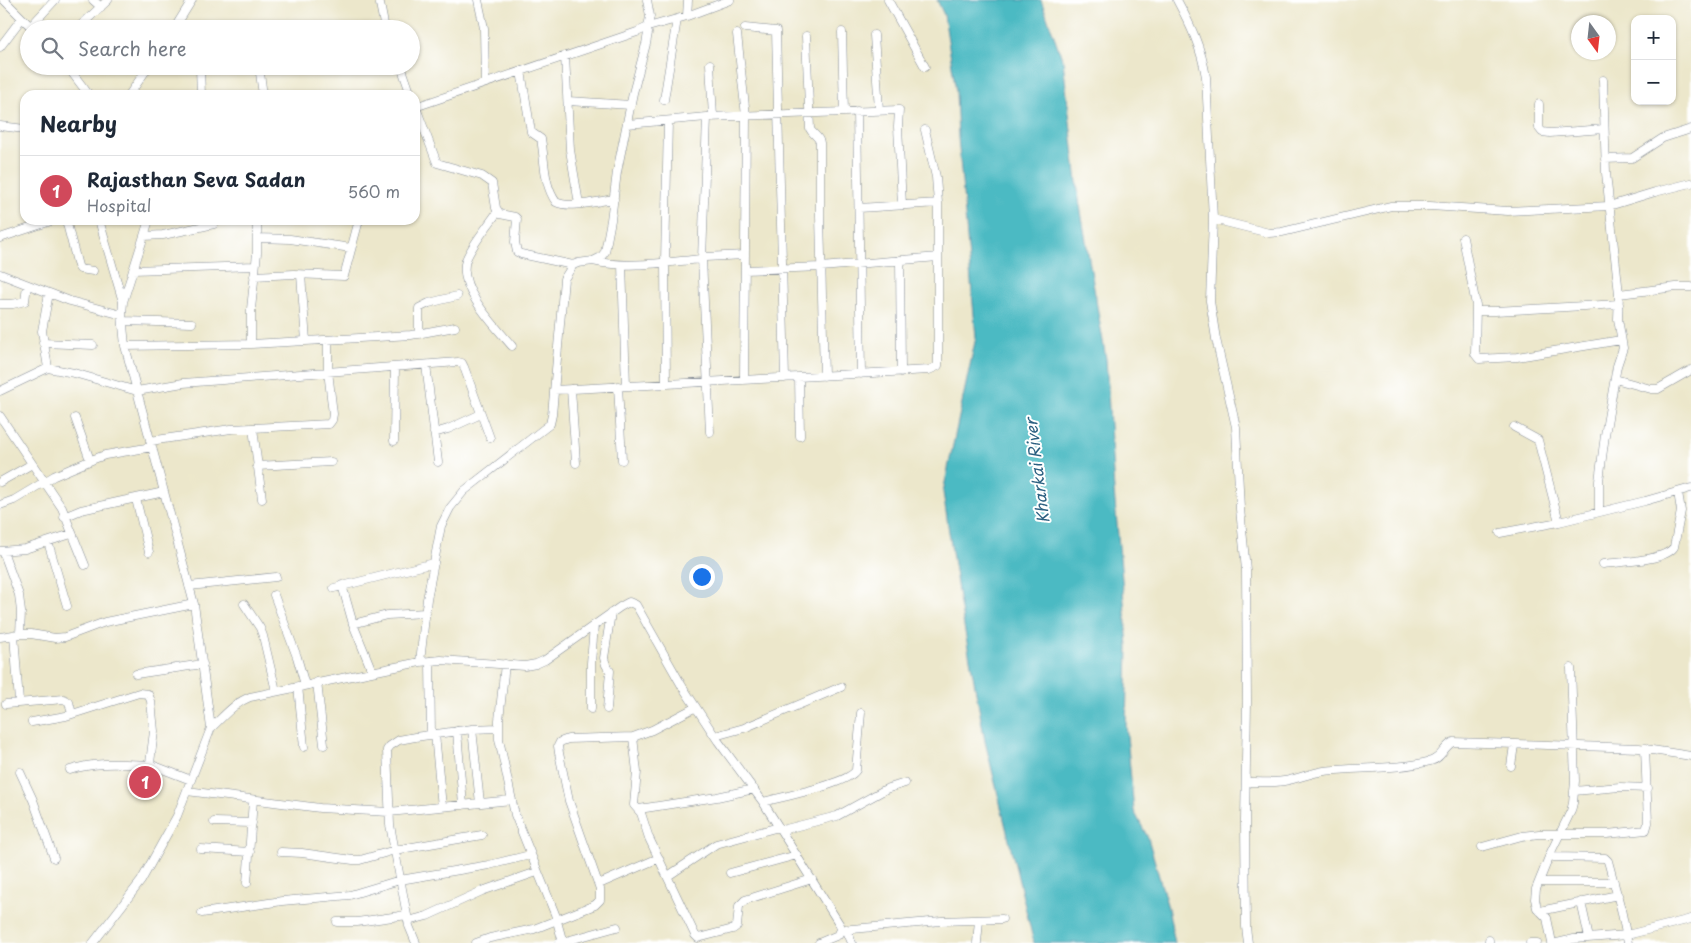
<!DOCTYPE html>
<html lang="en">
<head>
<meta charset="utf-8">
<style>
  body { margin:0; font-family:"Playpen Sans",sans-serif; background:#f6f6f7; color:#1f2937 }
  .controls { position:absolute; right:15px; top:15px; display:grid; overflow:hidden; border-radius:10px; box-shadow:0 1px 4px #0004 }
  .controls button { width:45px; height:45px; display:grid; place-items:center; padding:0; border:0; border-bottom:1px solid #e0e1e3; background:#fff; color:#1f2937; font:25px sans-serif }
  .compass { position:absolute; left:1571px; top:15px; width:45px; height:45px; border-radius:50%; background:#fff; box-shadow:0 1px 4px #0004; rotate:165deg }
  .you { position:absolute; left:701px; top:576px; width:18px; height:18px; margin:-12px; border:4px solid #fff; border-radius:50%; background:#1a73e8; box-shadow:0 0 0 8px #1a73e833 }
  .badge { display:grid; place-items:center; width:32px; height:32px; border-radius:50%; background:#d1495b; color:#fff; font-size:16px; font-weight:700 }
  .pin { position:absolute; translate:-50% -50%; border:2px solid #fff; box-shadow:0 1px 5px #0006 }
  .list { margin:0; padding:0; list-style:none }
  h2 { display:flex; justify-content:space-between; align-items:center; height:65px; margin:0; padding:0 20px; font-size:21px }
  h2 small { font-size:16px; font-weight:400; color:#747a83 }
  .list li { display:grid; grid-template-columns:32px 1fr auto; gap:15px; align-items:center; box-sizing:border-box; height:70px; padding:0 20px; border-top:1px solid #e0e1e3 }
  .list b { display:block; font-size:19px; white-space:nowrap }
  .list p { margin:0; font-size:16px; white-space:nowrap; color:#747a83 }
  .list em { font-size:16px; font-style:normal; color:#747a83 }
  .icon { flex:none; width:28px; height:28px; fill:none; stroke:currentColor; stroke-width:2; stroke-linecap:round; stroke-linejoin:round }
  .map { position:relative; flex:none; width:1691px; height:943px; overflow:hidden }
  .search { position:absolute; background:#fff; box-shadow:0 1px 4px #0004; left:20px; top:20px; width:400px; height:55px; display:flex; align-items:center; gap:12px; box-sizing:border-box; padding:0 18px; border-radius:28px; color:#747a83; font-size:19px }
  .panel { position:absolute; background:#fff; box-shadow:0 1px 4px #0004; left:20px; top:90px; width:400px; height:135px; border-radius:15px }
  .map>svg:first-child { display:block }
</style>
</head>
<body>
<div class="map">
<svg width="1691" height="943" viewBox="0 0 1691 943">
  <rect width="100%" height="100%" fill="#fff"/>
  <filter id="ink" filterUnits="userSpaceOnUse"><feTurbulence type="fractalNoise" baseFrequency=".02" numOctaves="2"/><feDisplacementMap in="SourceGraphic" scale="10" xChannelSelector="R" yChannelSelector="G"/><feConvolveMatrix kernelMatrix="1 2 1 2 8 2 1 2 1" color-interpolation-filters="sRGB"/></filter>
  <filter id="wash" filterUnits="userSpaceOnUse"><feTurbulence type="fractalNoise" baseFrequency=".0096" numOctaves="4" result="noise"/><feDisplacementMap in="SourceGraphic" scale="20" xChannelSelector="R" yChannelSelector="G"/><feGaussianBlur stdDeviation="1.12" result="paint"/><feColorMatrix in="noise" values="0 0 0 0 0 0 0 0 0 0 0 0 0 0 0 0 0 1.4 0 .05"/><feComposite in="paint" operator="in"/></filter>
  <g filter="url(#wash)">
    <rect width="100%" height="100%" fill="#ece7cb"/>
    <!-- water -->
    <path fill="#4bbac3" stroke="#337490" d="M937,0H1041L1063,61L1079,200L1106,359L1114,491L1128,646L1126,725L1134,811L1148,838L1168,908L1175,943H1034L985,741L960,604L943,492L976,337L958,137L956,91L944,15Z"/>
  </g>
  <g filter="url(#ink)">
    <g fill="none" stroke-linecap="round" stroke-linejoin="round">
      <defs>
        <path id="street" d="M4,0L33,29
          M93,0L101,7
          M478,0L484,28L485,83
          M647,0L650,16L648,27
          M888,0L925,67
          M1177,0C1191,26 1201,47 1206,77L1213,219L1210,301L1216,339L1236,427L1240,509L1246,570L1247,702L1245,821L1246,927L1248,943
          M380,4L385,29
          M687,16L688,0
          M31,26L55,0
          M745,28L776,31L785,378
          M77,29L108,0
          M174,29L192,0
          M842,32L844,112
          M737,34L746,116L744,380
          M874,35L879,110
          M806,36L810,129C813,135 819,136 820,143V216L824,376
          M0,47L22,18
          M565,56L570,150L579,204
          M710,64L713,117
          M67,66L89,95
          M259,66L263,95
          M401,66L411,95
          M200,67L201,95
          M521,71L531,132L541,139C545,159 543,184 556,202C569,209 599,201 614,199
          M129,95L149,66
          M664,100L677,19
          M568,101L631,105
          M1539,104V128L1542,132L1550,133L1604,129
          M415,105L437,163L482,176L492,183L496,208L500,214L515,217L517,219L515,242L517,252L521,254L573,265
          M415,107L637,32L648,27L687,16L730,0
          M857,111L861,374
          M707,117L702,259L710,432
          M627,124L707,117L899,110L898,127L902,205
          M0,126L25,129
          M1605,159L1632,158L1663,138L1691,129
          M859,208L938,203
          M498,211C489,225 472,244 466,260C457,288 495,326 512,346
          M1213,219L1269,233L1282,232L1391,206H1430L1508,211L1609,206L1655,192L1691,183
          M66,220L78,266L80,269L93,271
          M99,220L123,302
          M149,220L123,302L122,315L125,346L194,604
          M144,236L163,235L214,224
          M0,238L54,220
          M257,238L290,239L351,248
          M1463,238L1476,305L1475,354L1479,359L1517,357L1621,340
          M900,260L901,372
          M593,261C628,269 667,262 702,259L705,257L745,255
          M622,265L626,386
          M133,270L255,266
          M745,270L821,267L938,257
          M0,274L70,301L122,315
          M301,275L306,341
          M254,276L294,274L344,276L359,220
          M1619,294L1676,287H1691
          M0,304H13L25,301L27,285
          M1476,311H1495L1619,304
          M123,321L192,323
          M419,334V308L429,303L457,296
          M43,343L93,345
          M251,344V309L257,253V220
          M125,346L251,344L342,339L411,335L455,327
          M426,365L438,462
          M48,368L42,331L49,293
          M799,377L800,436
          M1615,379L1651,389H1658L1691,370
          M666,384L665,262L668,121
          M618,386L622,460
          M571,389L576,463
          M554,390L929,370L938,366V203L936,177L925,130
          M0,391L48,368L74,373L137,391L183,383L458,362L462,363L464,367L490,438
          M0,416L62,508L85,565
          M75,418L90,460
          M1514,427L1538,440L1559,522
          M253,428L262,499
          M434,433L448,429L481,414
          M150,441L231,429L329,424L332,420L333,414L328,371V340
          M394,441L395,367
          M257,466L331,462
          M0,482L32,464
          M136,499L149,552
          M0,505L14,500L54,476L94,459L105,455L152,447
          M1599,512V481L1605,435L1617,366L1623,348L1618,319L1619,294L1606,173L1603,80
          M64,517L81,510L164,492
          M1500,533L1559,522L1645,501L1691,488
          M48,542L67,606
          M0,551L25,549L71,534
          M3,551L19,595L21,612L20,634
          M1603,564C1619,562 1665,561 1674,547L1681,511L1678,492
          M342,585L353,624L372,671
          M189,586L276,577
          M334,588L434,563
          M274,595L297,657L305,685
          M244,604L260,628L263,636L276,691
          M353,624L387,615L426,613
          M14,635L19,702
          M0,637L20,634H31L55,638L65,637L105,622L194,604L211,728L177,816L141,881L93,943
          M430,661L431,735
          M420,662L441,660L525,666L536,664L545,660L620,607L629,602L636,605L682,686L718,741L763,802L840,925L841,930L838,935L819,943
          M505,664L499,720V739L515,815L555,914L563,943
          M1571,668L1575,781L1573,803L1571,811L1551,852V856L1554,857L1605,858L1608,861L1621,909L1628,943
          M136,674L203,664
          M317,682L324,745
          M298,686L304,747
          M6,704L64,699L69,702L72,714
          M591,709V663L594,625
          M607,709L610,671L606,665L604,658L611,613
          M32,722L66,716L139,693L148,694L151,701L154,731L150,763L152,765L191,780
          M211,728C223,717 234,703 250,697L420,662L427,599L441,526L450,508L464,491L550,424L552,415L564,279L573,265L578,263L593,261L601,257L605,252L611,220L617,172L633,93L646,44L648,33L646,29
          M472,729L480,803
          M457,731L463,805
          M435,734L442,807
          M715,736L744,728L841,687
          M633,737L637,772L634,805L641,813L649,838L695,935L698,938L733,929L737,926L739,906L745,900L812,879
          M1511,766L1514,745
          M70,770C96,761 124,764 152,765
          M20,772L33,800L54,858
          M1246,782C1258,782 1271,783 1284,781C1297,779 1310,773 1324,771C1359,767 1396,770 1431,761C1442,758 1443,747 1453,742L1639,748L1691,756
          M187,791L320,808L389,812L512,800
          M1574,791L1620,787L1648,788
          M763,802C781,797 849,784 856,770L861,713
          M639,809L717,797L754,789
          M214,822L252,823
          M782,830L837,816L886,789L905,783
          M1482,847L1522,836L1539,834H1607L1646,830L1648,823L1645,748
          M201,849L250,852
          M281,852L302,853L353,860H360L395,850L482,835
          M1551,852L1536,889L1535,899L1537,908L1547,918L1552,943
          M730,873L797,855
          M668,876L716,844L779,827
          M1539,882H1614
          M247,883L253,800
          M599,884L659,858
          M1581,902L1589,938
          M1540,911L1618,895
          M202,913L282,901L350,895L400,880L489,865L530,855
          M408,921L427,916L482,891L537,872
          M337,922H357L407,915
          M846,929L852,943
          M841,930L941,921L1002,919
          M1489,940V943
          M416,943L409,926L390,825L387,750L390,746L399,740L415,737L472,729L498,728
          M476,943L490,938L534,929L595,905L600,900V889L569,801L559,753L558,746L560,742L568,739L633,737L652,730L696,707
          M559,943L617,927
          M977,943L979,920
          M1530,943H1537
          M1557,943L1574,939L1627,935L1691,919"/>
      </defs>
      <!-- street casing -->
      <use href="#street" stroke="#848b94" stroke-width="9"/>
      <!-- street -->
      <use href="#street" stroke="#fff" stroke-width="8"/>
    </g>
  </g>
  <g text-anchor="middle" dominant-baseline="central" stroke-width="4" stroke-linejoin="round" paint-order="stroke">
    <!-- water labels -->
    <g font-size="16" font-style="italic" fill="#2c6081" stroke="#fff">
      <text transform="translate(1036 471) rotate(-97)">Kharkai River</text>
    </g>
  </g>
</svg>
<div class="controls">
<button>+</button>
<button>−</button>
</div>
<svg class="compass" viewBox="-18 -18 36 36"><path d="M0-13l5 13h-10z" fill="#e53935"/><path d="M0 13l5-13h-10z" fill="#747a83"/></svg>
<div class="you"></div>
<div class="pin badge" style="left:145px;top:782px">1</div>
<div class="search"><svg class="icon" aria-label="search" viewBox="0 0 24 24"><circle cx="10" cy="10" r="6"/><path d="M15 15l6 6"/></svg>Search here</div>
<section class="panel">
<h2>Nearby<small></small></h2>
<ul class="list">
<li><span class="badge">1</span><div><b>Rajasthan Seva Sadan</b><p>Hospital</p></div><em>560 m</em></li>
</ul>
</section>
</div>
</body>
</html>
